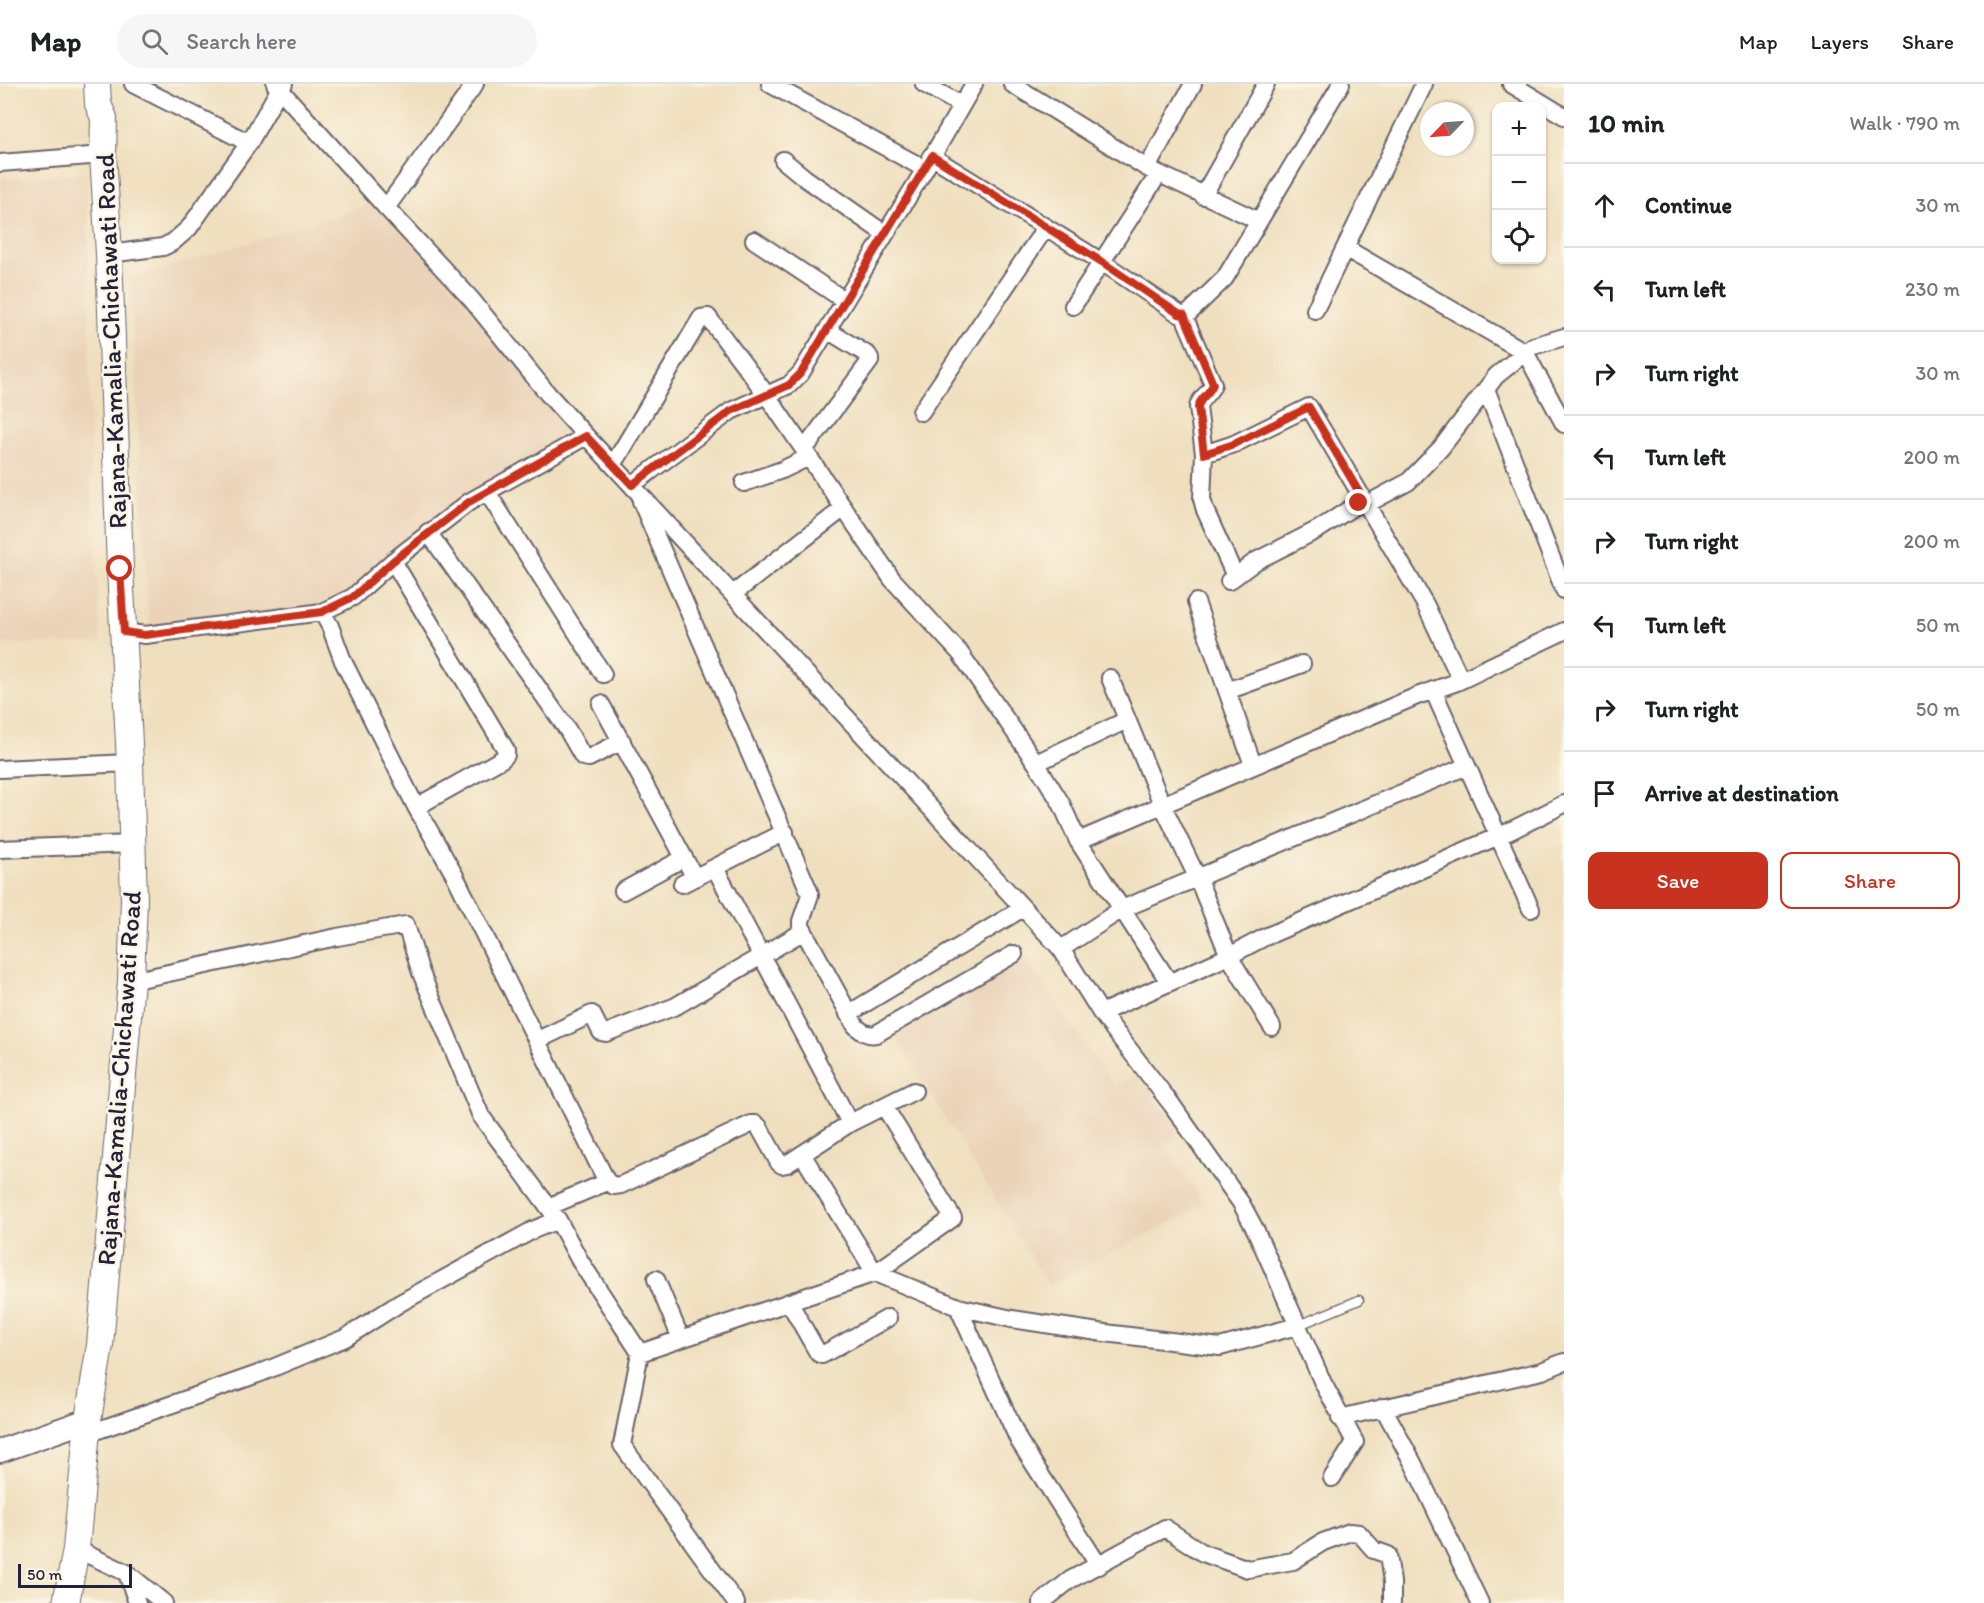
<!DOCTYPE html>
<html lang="en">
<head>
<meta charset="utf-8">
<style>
  body { margin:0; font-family:Itim,sans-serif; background:#f6f6f6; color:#202124 }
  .controls { position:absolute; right:18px; top:18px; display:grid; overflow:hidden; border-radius:12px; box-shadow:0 2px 4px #0004 }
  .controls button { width:54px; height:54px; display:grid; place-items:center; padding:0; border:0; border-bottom:2px solid #e0e0e0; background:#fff; color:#202124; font:30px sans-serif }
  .compass { position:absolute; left:1420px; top:18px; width:54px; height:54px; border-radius:50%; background:#fff; box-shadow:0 2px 4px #0004; rotate:245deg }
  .scale { position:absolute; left:18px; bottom:15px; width:114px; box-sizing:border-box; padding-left:6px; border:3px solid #22223b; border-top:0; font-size:16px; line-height:21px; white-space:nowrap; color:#22223b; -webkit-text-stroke:4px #fcf5e5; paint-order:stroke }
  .stop { position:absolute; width:18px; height:18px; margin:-14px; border:4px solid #c8321e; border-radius:50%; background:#fff }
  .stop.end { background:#c8321e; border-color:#fff; box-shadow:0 2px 6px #0008 }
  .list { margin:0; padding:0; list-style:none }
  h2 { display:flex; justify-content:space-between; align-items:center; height:78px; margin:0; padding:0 24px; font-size:26px }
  h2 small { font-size:20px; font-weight:400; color:#757577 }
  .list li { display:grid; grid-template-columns:39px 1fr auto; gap:18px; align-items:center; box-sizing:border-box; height:84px; padding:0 24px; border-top:2px solid #e0e0e0 }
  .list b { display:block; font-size:22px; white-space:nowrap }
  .list em { font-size:20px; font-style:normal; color:#757577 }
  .actions { display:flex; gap:12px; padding:18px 24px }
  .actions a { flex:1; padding:14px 0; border:2px solid #c8321e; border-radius:12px; text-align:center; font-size:21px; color:#c8321e }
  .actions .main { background:#c8321e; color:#fff }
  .icon { flex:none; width:33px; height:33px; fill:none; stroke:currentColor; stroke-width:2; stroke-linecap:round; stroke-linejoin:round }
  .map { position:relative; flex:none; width:1564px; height:1519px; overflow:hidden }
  header { display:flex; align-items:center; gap:36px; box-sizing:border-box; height:84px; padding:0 30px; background:#fff; border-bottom:2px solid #e0e0e0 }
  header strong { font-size:28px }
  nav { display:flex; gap:33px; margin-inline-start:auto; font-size:21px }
  .search { width:420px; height:54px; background:#f6f6f6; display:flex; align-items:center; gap:15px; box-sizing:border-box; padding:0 21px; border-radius:33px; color:#757577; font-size:22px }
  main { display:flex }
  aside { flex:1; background:#fff }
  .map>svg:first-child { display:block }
</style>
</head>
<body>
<header>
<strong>Map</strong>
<div class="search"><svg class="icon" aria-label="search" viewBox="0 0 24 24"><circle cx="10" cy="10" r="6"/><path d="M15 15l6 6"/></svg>Search here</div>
<nav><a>Map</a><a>Layers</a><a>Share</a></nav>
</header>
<main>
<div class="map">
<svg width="1564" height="1519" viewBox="0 0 1564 1519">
  <rect width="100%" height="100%" fill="#fcf5e5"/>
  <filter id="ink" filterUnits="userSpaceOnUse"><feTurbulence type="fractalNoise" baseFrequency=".0167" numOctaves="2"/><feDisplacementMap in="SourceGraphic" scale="12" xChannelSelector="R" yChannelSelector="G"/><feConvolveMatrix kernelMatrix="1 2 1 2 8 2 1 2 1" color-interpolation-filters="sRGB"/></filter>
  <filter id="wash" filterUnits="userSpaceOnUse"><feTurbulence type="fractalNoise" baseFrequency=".008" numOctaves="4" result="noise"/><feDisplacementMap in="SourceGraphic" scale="24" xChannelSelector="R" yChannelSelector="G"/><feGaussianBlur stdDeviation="1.35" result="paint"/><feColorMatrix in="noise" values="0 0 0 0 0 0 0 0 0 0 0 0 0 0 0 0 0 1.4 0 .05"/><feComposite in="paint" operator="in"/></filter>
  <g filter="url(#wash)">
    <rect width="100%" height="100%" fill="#efdfbe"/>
    <!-- built -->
    <path fill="#ead3b8" d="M87,89L91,400L101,559L0,560V95Z
      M381,118L578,351L424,441L386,472L350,507L318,522L149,544L130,195Z
      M1022,871L1115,1002L1138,990L1150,1004L1178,1050L1166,1061L1205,1121L1048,1201L891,946Z"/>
  </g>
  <g filter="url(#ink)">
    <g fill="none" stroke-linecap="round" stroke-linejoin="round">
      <defs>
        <path id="lane" d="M1297,1242L1359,1216"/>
        <path id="street" d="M133,0L249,59
          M275,0L381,118L471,215L548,310L586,352L1061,865L1101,929L1172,1021L1241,1119L1256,1147L1323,1299L1355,1358L1332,1394
          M770,0L925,85
          M924,0L961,21
          M1012,0L1147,84L1193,0
          M1511,0L1564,32
          M931,72L1102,178L1179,230L1184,232L1189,229L1225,194L1341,0
          M783,76L805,94L885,150
          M0,79L103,71
          M1149,85L1259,137
          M1203,112L1266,0
          M386,124L475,0
          M754,156L844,216
          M1345,164L1525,268L1564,340
          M109,170L163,163L173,158L189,144L249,59L280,4L284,0
          M1073,222L1158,91
          M1315,226L1424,0
          M1184,232L1213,300C1210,310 1200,313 1198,323L1204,370L1202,415L1205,426L1235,492
          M1486,305L1564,506
          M921,328L1046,143
          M804,366L870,277V274L868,271L827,246
          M1204,370L1234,360L1309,323L1425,520L1461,596
          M613,381L701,234L708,233L766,310L892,495L960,569L1036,679L1061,719L1078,757L1169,898
          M744,399L782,386L809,373
          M632,401L731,327L789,301L801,289L925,85L974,0
          M487,408L603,590
          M641,417L809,807L810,811L801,837V842L855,941C860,947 868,952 876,950L1014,870
          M428,448L567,645L583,673L589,674L622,657
          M393,477L506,666V671L502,675L416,723
          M1229,497L1256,477L1319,445L1359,419L1367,420L1408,398L1441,364L1496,292L1533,262L1564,253
          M733,510L844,424
          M1196,518L1253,681
          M322,528L330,542L343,577L416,723L455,792L607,1098L614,1102L621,1101L751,1040H756L759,1043L779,1079L782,1081L787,1080L850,1039L914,1007
          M124,548L145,551L322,528L353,513L393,477L469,418L586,352
          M1110,594L1162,720L1198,795L1229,872L1272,943
          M1433,606L1531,825
          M1227,607L1302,580
          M601,620L695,794
          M1036,679L1127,636
          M0,685L130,679
          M1078,757L1417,612L1457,598L1564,547
          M0,765L132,760
          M715,784L850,1039
          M682,800L785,748
          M623,807L684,774
          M1061,865L1122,825L1467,682
          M131,897L337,853L406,841L421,889L481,1032L558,1136L580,1177L640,1269L622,1361L736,1519
          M1101,929L1229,872L1265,853L1508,748L1564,720
          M848,930L1023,824
          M538,956L592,930L601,948L606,949L676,922L804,847
          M802,1070L875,1189L953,1134L884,1022
          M548,1123L607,1098
          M656,1195L681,1255
          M789,1218L818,1269L822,1271L888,1234
          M958,1223L1019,1357L1099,1482
          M640,1269L875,1189L958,1223L1012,1235L1105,1249L1220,1263L1297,1242
          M1383,1323L1414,1381L1480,1519
          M1340,1334L1542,1287L1564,1278
          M87,1350L258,1290L345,1254L400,1219L533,1146L558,1136
          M76,1465L127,1489L164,1519
          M127,1489L137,1519
          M1041,1519L1070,1496L1165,1444L1203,1469L1248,1485L1293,1477L1323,1458L1350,1448L1359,1449L1374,1466L1388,1471L1392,1498V1519"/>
        <path id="secondary" d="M0,1367L88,1336"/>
        <path id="primary" d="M66,1519L76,1465L88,1336L100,1261L131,897L134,816L130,679L120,485L109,170L103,71L104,34L98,20L97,0"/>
      </defs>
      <!-- lane casing -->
      <use href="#lane" stroke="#6a6469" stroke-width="11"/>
      <!-- street casing -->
      <use href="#street" stroke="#6a6469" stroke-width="20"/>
      <!-- secondary casing -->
      <use href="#secondary" stroke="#6a6469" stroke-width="26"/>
      <!-- primary casing -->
      <use href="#primary" stroke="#6a6469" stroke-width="28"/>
      <!-- lane -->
      <use href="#lane" stroke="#fff" stroke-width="8"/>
      <!-- street -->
      <use href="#street" stroke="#fff" stroke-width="16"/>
      <!-- secondary -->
      <use href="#secondary" stroke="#fff" stroke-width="22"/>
      <!-- primary -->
      <use href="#primary" stroke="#fff" stroke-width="26"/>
    </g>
  </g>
  <g fill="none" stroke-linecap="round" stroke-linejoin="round" filter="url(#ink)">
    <!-- route -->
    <path stroke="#c8321e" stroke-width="8" d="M120,485L124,548L145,551L322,528L353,513L393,477L469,418L586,352L632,401L731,327L789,301L801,289L932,72L1102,178L1179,230L1184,231L1213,300C1210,310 1200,313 1198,323L1204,370L1234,360L1309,323L1366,420L1359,419"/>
  </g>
  <g text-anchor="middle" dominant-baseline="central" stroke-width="5" stroke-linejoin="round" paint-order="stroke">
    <!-- street labels -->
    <g font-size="26" fill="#22223b" stroke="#fcf5e5">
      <text transform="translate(111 257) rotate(-92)">Rajana-Kamalia-Chichawati Road</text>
      <text transform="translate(119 994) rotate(-86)">Rajana-Kamalia-Chichawati Road</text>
    </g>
  </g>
</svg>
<div class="controls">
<button>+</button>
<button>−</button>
<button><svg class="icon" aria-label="locate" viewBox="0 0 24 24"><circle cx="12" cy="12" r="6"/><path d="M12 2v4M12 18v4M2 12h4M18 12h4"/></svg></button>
</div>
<svg class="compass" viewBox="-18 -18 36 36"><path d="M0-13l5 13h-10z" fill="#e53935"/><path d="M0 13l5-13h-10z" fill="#757577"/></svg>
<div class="scale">50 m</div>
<div class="stop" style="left:120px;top:485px"></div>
<div class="stop end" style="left:1359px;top:419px"></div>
</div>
<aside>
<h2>10 min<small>Walk · 790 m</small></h2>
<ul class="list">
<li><svg class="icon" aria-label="ahead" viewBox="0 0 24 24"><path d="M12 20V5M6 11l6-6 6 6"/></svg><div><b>Continue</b></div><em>30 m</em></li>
<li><svg class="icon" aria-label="left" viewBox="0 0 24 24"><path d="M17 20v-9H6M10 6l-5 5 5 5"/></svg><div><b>Turn left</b></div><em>230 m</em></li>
<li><svg class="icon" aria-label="right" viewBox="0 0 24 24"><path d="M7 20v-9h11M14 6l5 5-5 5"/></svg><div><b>Turn right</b></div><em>30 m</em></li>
<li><svg class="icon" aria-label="left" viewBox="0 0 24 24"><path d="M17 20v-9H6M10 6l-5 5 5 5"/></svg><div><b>Turn left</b></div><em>200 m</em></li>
<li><svg class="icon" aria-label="right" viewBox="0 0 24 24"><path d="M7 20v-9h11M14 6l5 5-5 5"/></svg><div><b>Turn right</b></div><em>200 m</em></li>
<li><svg class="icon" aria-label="left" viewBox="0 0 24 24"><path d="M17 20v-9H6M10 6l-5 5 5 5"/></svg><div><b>Turn left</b></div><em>50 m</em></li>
<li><svg class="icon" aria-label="right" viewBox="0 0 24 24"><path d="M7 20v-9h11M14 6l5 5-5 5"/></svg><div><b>Turn right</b></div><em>50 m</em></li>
<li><svg class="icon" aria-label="arrive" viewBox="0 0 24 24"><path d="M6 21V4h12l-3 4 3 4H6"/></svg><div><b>Arrive at destination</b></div></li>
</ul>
<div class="actions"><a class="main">Save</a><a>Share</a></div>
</aside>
</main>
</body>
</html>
